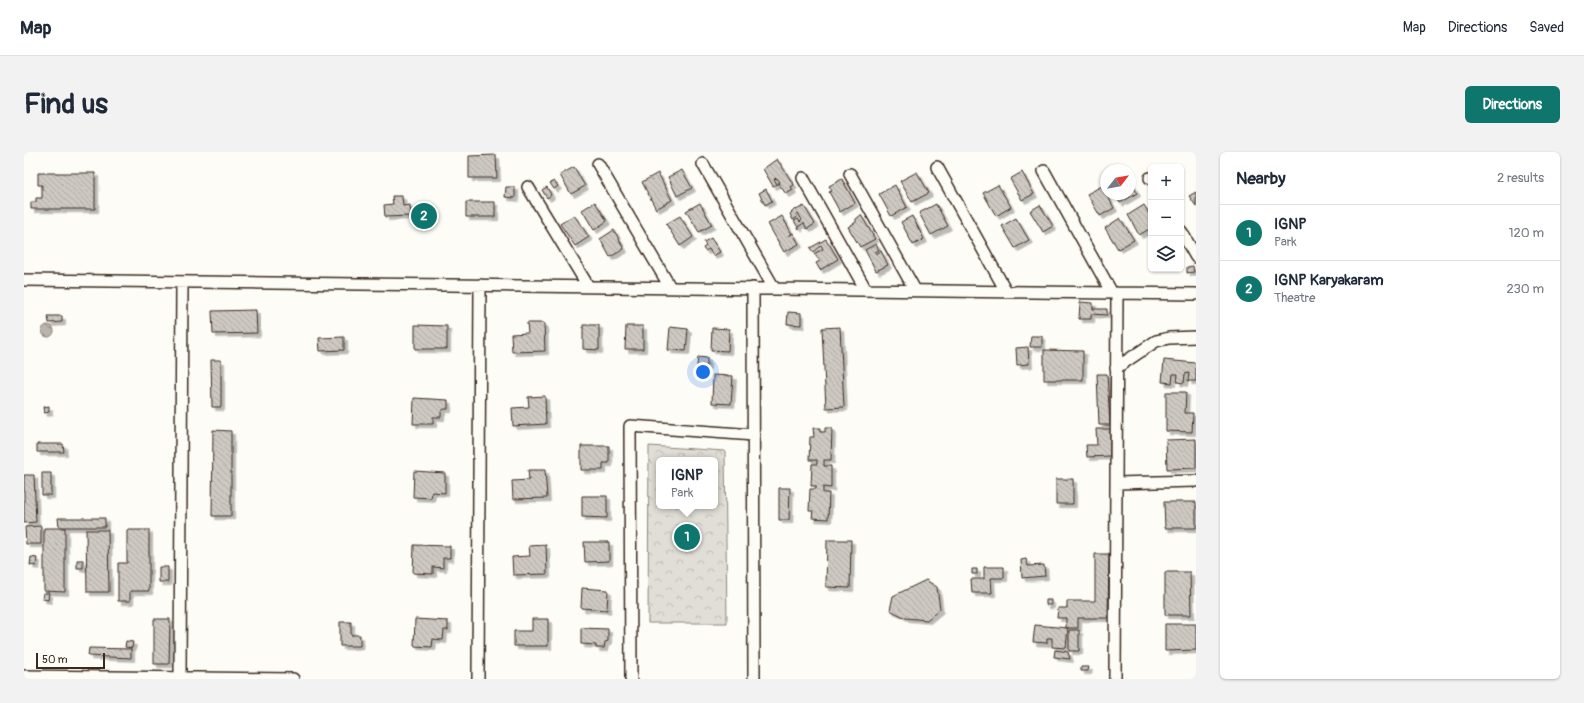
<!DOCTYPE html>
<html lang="en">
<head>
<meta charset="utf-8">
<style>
  body { margin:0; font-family:Pangolin,sans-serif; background:#f2f2f3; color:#1f2937 }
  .controls { position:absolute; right:12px; top:12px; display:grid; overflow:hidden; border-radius:6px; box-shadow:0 1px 3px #0004 }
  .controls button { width:36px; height:36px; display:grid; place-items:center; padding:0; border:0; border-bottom:1px solid #e0e1e3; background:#fff; color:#1f2937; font:20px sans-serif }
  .compass { position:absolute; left:1076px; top:12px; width:36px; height:36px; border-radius:50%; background:#fff; box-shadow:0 1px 3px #0004; rotate:59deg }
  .scale { position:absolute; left:12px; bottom:10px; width:69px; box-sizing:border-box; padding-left:4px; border:2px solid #3b2a1e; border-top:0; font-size:11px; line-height:14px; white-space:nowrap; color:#3b2a1e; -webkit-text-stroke:3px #fdfcf7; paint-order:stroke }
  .you { position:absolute; left:679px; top:220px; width:14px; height:14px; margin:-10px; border:3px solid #fff; border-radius:50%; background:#1a73e8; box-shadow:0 0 0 6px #1a73e833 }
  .badge { display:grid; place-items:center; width:26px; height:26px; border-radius:50%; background:#0f766e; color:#fff; font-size:13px; font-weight:700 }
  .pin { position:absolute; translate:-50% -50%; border:2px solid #fff; box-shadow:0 1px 4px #0006 }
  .popup { position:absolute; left:632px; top:305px; width:62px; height:52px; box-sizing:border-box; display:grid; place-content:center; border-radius:6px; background:#fff; filter:drop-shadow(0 1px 3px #0005); font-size:13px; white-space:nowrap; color:#747a83 }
  .popup b { font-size:15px; color:#1f2937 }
  .popup::after { content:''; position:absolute; left:50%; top:100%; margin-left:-8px; border:8px solid transparent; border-top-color:#fff }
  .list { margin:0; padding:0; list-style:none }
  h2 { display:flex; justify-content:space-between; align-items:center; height:52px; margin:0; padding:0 16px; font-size:17px }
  h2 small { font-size:13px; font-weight:400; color:#747a83 }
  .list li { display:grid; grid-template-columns:26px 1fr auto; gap:12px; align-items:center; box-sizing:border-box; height:56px; padding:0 16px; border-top:1px solid #e0e1e3 }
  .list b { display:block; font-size:15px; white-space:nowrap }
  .list p { margin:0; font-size:13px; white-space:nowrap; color:#747a83 }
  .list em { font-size:13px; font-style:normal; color:#747a83 }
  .icon { flex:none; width:22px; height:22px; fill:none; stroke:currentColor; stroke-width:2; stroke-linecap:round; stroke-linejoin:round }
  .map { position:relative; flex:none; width:1172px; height:527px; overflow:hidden; border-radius:6px }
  header { display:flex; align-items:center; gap:24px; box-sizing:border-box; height:56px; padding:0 20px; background:#fff; border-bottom:1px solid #e0e1e3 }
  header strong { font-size:19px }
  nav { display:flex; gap:22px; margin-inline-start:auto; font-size:14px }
  .intro { display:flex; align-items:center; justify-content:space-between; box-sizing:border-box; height:96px; padding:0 24px }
  h1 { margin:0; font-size:28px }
  .button { padding:10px 18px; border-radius:6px; background:#0f766e; color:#fff; font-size:14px; font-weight:700 }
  main { display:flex; gap:24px; padding:0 24px }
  aside { flex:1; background:#fff; border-radius:6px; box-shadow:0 1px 3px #0004 }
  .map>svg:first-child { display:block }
</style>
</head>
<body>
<header>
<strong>Map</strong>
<nav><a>Map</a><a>Directions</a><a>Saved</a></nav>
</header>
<div class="intro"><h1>Find us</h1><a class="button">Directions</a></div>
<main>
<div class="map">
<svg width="1172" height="527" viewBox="0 0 1172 527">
  <defs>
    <pattern id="park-crowns" width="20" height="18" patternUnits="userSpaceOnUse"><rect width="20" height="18" fill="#e1ded7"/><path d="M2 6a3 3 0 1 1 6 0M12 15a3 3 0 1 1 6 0" fill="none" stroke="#c2bfb8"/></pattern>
    <pattern id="water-waves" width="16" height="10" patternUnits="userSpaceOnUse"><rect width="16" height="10" fill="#bbb4ad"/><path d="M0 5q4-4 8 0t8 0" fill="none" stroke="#99938c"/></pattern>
    <pattern id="building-back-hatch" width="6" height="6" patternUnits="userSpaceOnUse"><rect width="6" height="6" fill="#cdc8c2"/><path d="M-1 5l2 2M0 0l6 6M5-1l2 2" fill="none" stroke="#b1aca6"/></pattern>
    <filter id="shadow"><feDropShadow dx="3.5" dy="3.5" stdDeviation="0" flood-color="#0004"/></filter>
  </defs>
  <rect width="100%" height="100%" fill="#fdfcf7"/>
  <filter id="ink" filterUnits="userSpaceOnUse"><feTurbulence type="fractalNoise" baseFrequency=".025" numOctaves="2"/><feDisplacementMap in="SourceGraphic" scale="8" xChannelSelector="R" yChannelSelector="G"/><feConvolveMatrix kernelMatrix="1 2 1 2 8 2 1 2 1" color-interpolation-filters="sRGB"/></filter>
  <g filter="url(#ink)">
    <!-- park -->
    <path fill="url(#park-crowns)" stroke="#8e847a" fill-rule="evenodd" d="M625,294L701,299L703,471H624ZM635,308H691V354H635Z"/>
    <!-- water -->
    <path fill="url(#water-waves)" stroke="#887d74" d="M18 179a6 6 0 1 1 12 0a6 6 0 1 1-12 0Z"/>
    <!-- building -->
    <path fill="url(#building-back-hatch)" stroke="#3b2a1e" filter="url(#shadow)" d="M472,3L473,26H445V4Z
      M753,7L770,33L767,35L769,38L762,42L754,31L756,30L753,26L750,27L753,32L749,34L739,17Z
      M550,15L561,34L547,42L536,23Z
      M658,18L668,36L653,44L644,25Z
      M893,20L905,41L888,50L876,29Z
      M998,20L1010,42L998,48L986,27Z
      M14,21H71V57H7V50H12V46H18V33H14Z
      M634,21L648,48L632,57L618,30Z
      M818,27L831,51L816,60L805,40L808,39L805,34Z
      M1106,28L1113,41L1096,51L1091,42H1106Z
      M530,29L534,34L530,37L526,31Z
      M871,33L883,55L867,64L855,42Z
      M974,33L987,55L972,64L959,41Z
      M1078,34L1090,56L1076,64L1063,42Z
      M482,35H491V46L481,45Z
      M523,35L527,43L523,46L518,38Z
      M742,37L748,49L741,53L735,41Z
      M1172,40V54L1165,44Z
      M368,44H378L379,54L386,53L387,64L361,65L360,53L369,52Z
      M442,50H471V65H442Z
      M571,50L583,69L570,78L558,58Z
      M676,51L688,73L675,80L662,59Z
      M912,52L924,74L907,83L895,61Z
      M1016,53L1029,74L1019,80L1006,59Z
      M1120,53L1127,65V76L1115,83L1104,63Z
      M780,54L791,72L783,77L780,71L775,74V77L770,69L774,67L776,70L778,68L774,61L772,62L773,65L769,68L766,62L771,57L772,58Z
      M550,63L565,85L551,94L536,72Z
      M837,63L851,87L836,95L824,75L832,70V67Z
      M656,64L669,85L656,94L642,72Z
      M758,64L768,82L764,84L769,81L775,92L760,100L744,72Z
      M888,64L900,87L889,93L877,70Z
      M992,66L1005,88L991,96L978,74Z
      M1096,66L1110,88L1094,97L1081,76Z
      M590,78L600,97L586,105L576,87Z
      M687,86L696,100L689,104L685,97L681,99L679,96L682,94L680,90Z
      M802,87L814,107L796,118L792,111L796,109L790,102L799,97L797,93L789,100L786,96Z
      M852,92L855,98L851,100L852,102L857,99L864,113L852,119L841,98Z
      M1169,114L1170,120L1163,121V115Z
      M1056,150L1069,151V157H1083V163L1067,162V167H1055Z
      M232,158L233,181L189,182L188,159Z
      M764,160L777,161V173L763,172Z
      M24,164H38V170L25,171Z
      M503,171H520L521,199L488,200L487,182L504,181Z
      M391,173L423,174V197H391Z
      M559,173H575V198L559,197Z
      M602,174H619V197H601Z
      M646,175L664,177L662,199L644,198Z
      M816,175L820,255L802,256L798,176Z
      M688,176L705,177L704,199L687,198Z
      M1007,184H1018V195H1006Z
      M320,185V198L296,199L295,186Z
      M1004,195L1005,212L993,213L992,196Z
      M1020,198L1059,199V228H1020Z
      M674,205L683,206V214H673Z
      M187,208H197V255H188Z
      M1140,208L1172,211V229H1164L1165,221L1161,222L1160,231L1153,230L1154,222H1149L1148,231L1138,230Z
      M1073,222H1083L1086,273H1075Z
      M689,223L709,224L707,252L688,251Z
      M1142,240H1162L1161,261H1169L1168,280L1142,279Z
      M521,244L522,272L489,274L488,256L505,255L504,245Z
      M390,246L424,248V257H420L417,260V265H409V272H389Z
      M25,254V260L20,261L19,255Z
      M789,276H796V280H801V276H808L807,308H800V314H807V336L799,335V341H805L804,367L788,366L789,359H785L786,337H792V334H787L788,312H793V308H785L786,285H790Z
      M1072,277H1086V304L1063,305L1062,293H1073Z
      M189,278L207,279V364H188Z
      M1172,287V316L1143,317L1142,288Z
      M13,292H39L40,300H13Z
      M557,294H585V311H579V318H557Z
      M504,318H521L523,346L489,347L488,329L505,328Z
      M390,319L421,321V341L408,340L407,346L389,345Z
      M18,321H27V343H18Z
      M0,323H10L12,370L0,371Z
      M1032,327H1049V352H1032Z
      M755,336H766L765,368H755Z
      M558,344H583V366L558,365Z
      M1140,350H1172V376H1141Z
      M34,366H81V375H35Z
      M17,374V392H2L1,375Z
      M20,376H41V440L20,439Z
      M62,378H84L85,440H63Z
      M103,378H125V439H106V449H94V411H103Z
      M803,388H827L826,436L802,435Z
      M560,390H585V409L561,410Z
      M390,393L426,394V406H419V416L409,415V422L389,421Z
      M522,393L523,422L489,423L488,405L506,404L505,394Z
      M1071,402H1085L1084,466H1054V476H1042V466H1033L1034,456H1043V449H1071Z
      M7,405L13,406L12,414L6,413Z
      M1002,407L1004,414L1020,413L1021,424L998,426L997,408Z
      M53,408H59V416H53Z
      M135,415H144V430H135Z
      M960,415H980V426H967L968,441H948L947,427H960Z
      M948,417H953V422H948Z
      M1141,420H1166L1167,463H1141Z
      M902,428L913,435L916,457L903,468L882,466L866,458L869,444Z
      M558,436L584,438L583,458L557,456Z
      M19,441H25L24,448L18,447Z
      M1022,448H1027V453H1022Z
      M130,467H146L145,512H130Z
      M391,467L424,469V478H420L419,488L409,487L408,495L390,494Z
      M508,467H524V494H490V479H508Z
      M316,470H327V483H336V494H316Z
      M1141,472H1172V498L1141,499Z
      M1011,473L1044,476L1042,496L1028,495V486H1023V491L1009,490Z
      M557,476L584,477V489L581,490L580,496H572V493L557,492Z
      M1045,478H1055V499H1045Z
      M102,489L109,490L108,496L101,495Z
      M65,496L107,497V506L64,504Z
      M1031,498L1044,500L1046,507L1030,505Z
      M1057,515H1065L1064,519H1057Z"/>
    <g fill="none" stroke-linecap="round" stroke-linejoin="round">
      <defs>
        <path id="minor" d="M574,12L646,135
          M679,12L750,136
          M913,15L982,139
          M1020,19L1088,141
          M826,22L891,138
          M779,26L842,138
          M1126,26L1127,27
          M504,35L564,134
          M1157,79L1172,105
          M0,128L1172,142
          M729,136L730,527
          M1092,216L1132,189L1145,186L1172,185
          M1092,331L1172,329
          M0,524L269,527
          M156,525L158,130
          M454,527L456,133
          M607,527L606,274L730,283
          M1091,527L1093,141"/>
      </defs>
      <!-- minor casing -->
      <use href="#minor" stroke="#3b2a1e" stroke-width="14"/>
      <!-- minor -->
      <use href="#minor" stroke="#fdfcf7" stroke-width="11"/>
    </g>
  </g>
</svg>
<div class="controls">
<button>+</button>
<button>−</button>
<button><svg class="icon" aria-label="layers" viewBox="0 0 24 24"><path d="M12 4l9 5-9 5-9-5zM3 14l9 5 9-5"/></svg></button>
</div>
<svg class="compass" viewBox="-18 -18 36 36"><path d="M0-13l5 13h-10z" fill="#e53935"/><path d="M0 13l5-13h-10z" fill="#747a83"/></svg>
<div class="scale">50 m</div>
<div class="you"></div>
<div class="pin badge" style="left:663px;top:385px">1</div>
<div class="popup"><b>IGNP</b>Park</div>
<div class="pin badge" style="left:400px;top:64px">2</div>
</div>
<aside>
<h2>Nearby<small>2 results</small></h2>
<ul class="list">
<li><span class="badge">1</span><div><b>IGNP</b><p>Park</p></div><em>120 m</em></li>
<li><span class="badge">2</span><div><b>IGNP Karyakaram</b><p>Theatre</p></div><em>230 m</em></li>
</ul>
</aside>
</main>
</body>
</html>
